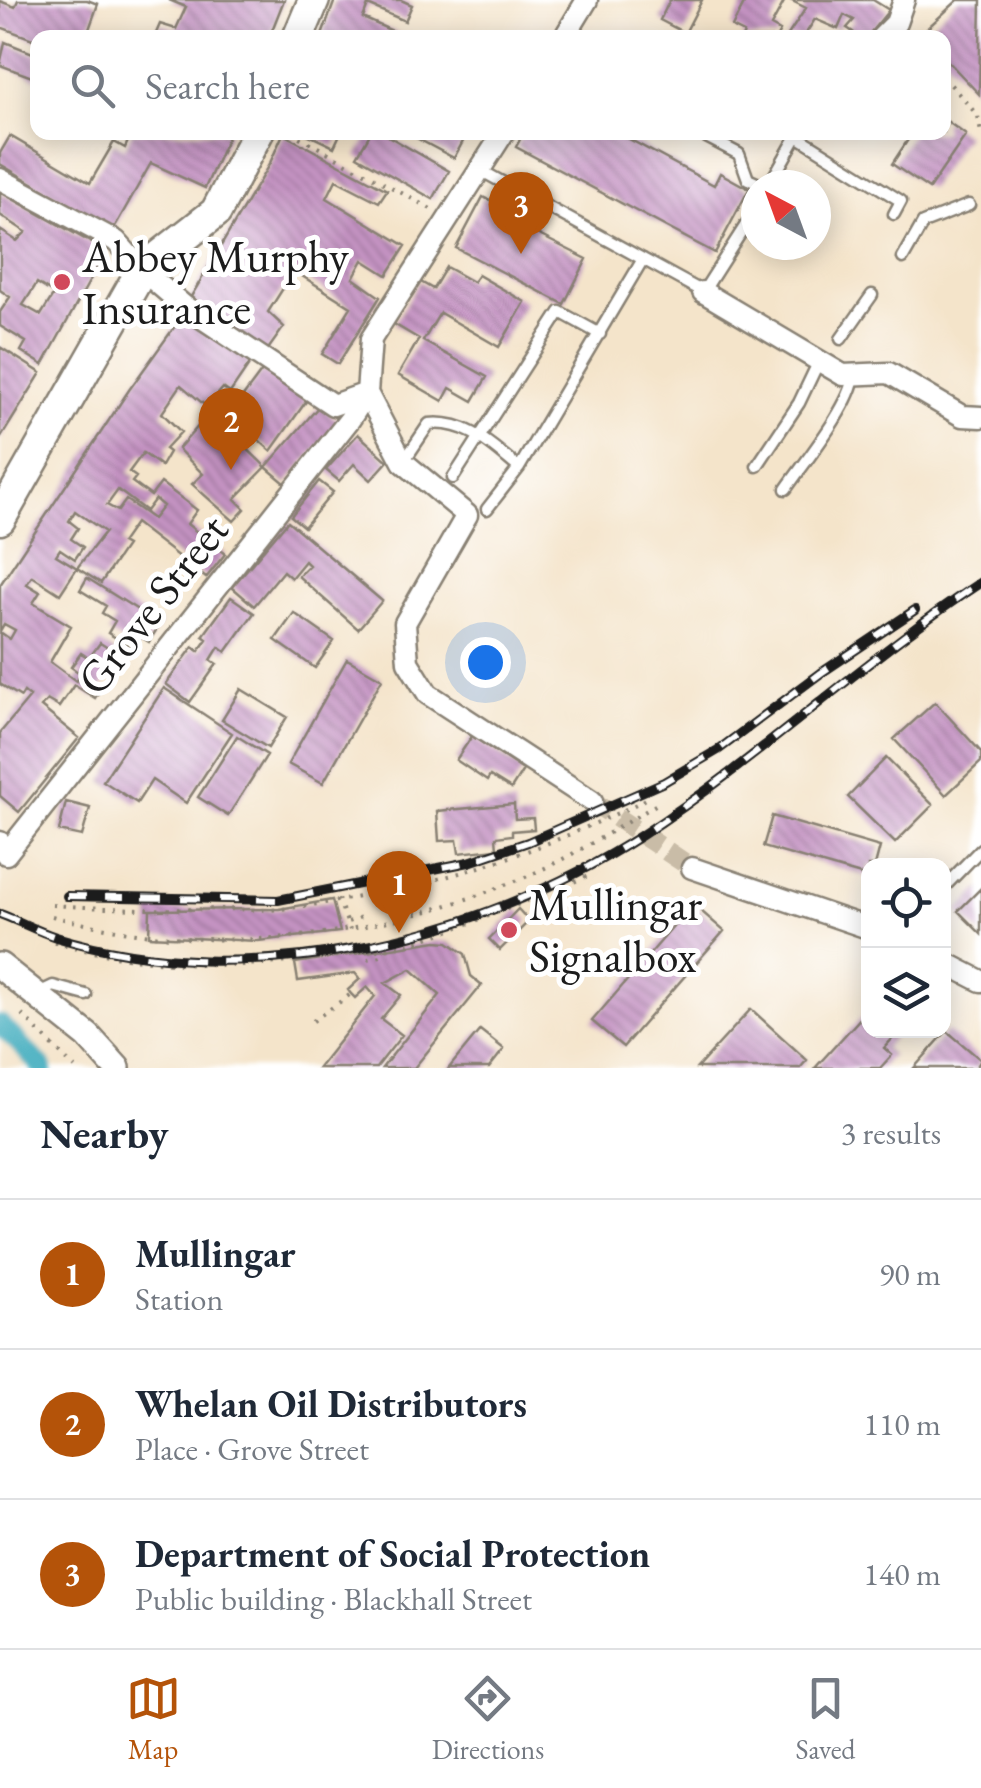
<!DOCTYPE html>
<html lang="en">
<head>
<meta charset="utf-8">
<style>
  body { margin:0; font-family:"EB Garamond",serif; background:#f6f6f7; color:#1f2937 }
  .controls { position:absolute; right:30px; bottom:30px; display:grid; overflow:hidden; border-radius:20px; box-shadow:0 5px 25px #0003 }
  .controls button { width:90px; height:90px; display:grid; place-items:center; padding:0; border:0; border-bottom:2px solid #e0e1e3; background:#fff; color:#1f2937; font:50px sans-serif }
  .compass { position:absolute; left:741px; top:170px; width:90px; height:90px; border-radius:50%; background:#fff; box-shadow:0 5px 25px #0003; rotate:319deg }
  .you { position:absolute; left:485px; top:662px; width:35px; height:35px; margin:-25px; border:8px solid #fff; border-radius:50%; background:#1a73e8; box-shadow:0 0 0 15px #1a73e833 }
  .badge { display:grid; place-items:center; width:65px; height:65px; border-radius:50%; background:#b45309; color:#fff; font-size:32px; font-weight:700 }
  .pin { position:absolute; translate:-50% -82px; filter:drop-shadow(0 2px 5px #0008) }
  .pin::after { content:''; position:absolute; top:52px; width:35px; height:30px; background:inherit; clip-path:polygon(0 0,100% 0,50% 100%) }
  .list { margin:0; padding:0; list-style:none }
  h2 { display:flex; justify-content:space-between; align-items:center; height:130px; margin:0; padding:0 40px; font-size:42px }
  h2 small { font-size:32px; font-weight:400; color:#747a83 }
  .list li { display:grid; grid-template-columns:65px 1fr auto; gap:30px; align-items:center; box-sizing:border-box; height:150px; padding:0 40px; border-top:2px solid #e0e1e3 }
  .list b { display:block; font-size:38px; white-space:nowrap }
  .list p { margin:0; font-size:32px; white-space:nowrap; color:#747a83 }
  .list em { font-size:32px; font-style:normal; color:#747a83 }
  .icon { flex:none; width:55px; height:55px; fill:none; stroke:currentColor; stroke-width:2; stroke-linecap:round; stroke-linejoin:round }
  .map { position:relative; flex:none; width:981px; height:1068px; overflow:hidden }
  .search { position:absolute; background:#fff; box-shadow:0 5px 25px #0003; left:30px; right:30px; top:30px; height:110px; display:flex; align-items:center; gap:25px; box-sizing:border-box; padding:0 35px; border-radius:20px; color:#747a83; font-size:38px }
  .sheet { height:580px; background:#fff }
  nav { display:flex; justify-content:space-around; align-items:center; box-sizing:border-box; height:140px; border-top:2px solid #e0e1e3; background:#fff; font-size:28px; color:#747a83 }
  nav a { display:grid; justify-items:center; gap:5px }
  nav .on { color:#b45309 }
  .map>svg:first-child { display:block }
</style>
</head>
<body>
<div class="map">
<svg width="981" height="1068" viewBox="0 0 981 1068">
  <defs>
    <pattern id="building-back-hatch" width="6" height="6" patternUnits="userSpaceOnUse" patternTransform="scale(2.5)"><rect width="6" height="6" fill="#c493c2"/><path d="M-1 5l2 2M0 0l6 6M5-1l2 2" fill="none" stroke="#9e779d"/></pattern>
  </defs>
  <rect width="100%" height="100%" fill="#fff"/>
  <filter id="ink" filterUnits="userSpaceOnUse"><feTurbulence type="fractalNoise" baseFrequency=".01" numOctaves="2"/><feDisplacementMap in="SourceGraphic" scale="20" xChannelSelector="R" yChannelSelector="G"/><feConvolveMatrix kernelMatrix="1 2 1 2 8 2 1 2 1" color-interpolation-filters="sRGB"/></filter>
  <filter id="wash" filterUnits="userSpaceOnUse"><feTurbulence type="fractalNoise" baseFrequency=".0048" numOctaves="4" result="noise"/><feDisplacementMap in="SourceGraphic" scale="40" xChannelSelector="R" yChannelSelector="G"/><feGaussianBlur stdDeviation="2.25" result="paint"/><feColorMatrix in="noise" values="0 0 0 0 0 0 0 0 0 0 0 0 0 0 0 0 0 1.4 0 .05"/><feComposite in="paint" operator="in"/></filter>
  <g filter="url(#wash)">
    <rect width="100%" height="100%" fill="#f4e4ca"/>
    <g fill="none" stroke-linecap="round" stroke-linejoin="round">
      <!-- canal -->
      <path stroke="#3facbd" stroke-width="20" d="M0,1024L43,1068"/>
    </g>
    <g id="blocks">
      <!-- building -->
      <path fill="url(#building-back-hatch)" fill-rule="evenodd" d="M18,0H87L98,4L86,38H38V41L0,27V1L15,7Z
        M169,0H284L269,38H154L160,24L176,29L186,7Z
        M335,0H401L412,5L405,21L368,5L363,18L408,38H363L355,34L354,38H321Z
        M670,0H702L685,33L660,20Z
        M746,0H785L771,26L780,31L776,38H742L744,33L732,27Z
        M790,0H873L889,10L866,38H847L853,32L847,28L854,20L844,15L838,29L815,19L803,38H786L806,8Z
        M958,0H981L979,94L944,57V38H926L922,33Z
        M5,42L38,55L37,79L0,65Z
        M944,119L966,135L929,189L892,164L913,132H944Z
        M132,132H230L205,188L151,163L113,230L0,164V153L10,136L90,183L114,142L125,148Z
        M303,132H341L334,147Z
        M371,132H381L449,171L433,199L357,156Z
        M405,132H468L454,158Z
        M524,132H616L714,185L720,173L749,189L715,253L516,147Z
        M283,134L387,190L379,202L336,180L327,198L406,246L387,275L363,260L353,278L380,297L338,364L322,354L351,307L294,271L268,312L284,327L264,355L189,300L270,163Z
        M0,192L106,251L43,365L21,351L26,342L0,326V312L10,297L0,290V230L17,241L26,232L0,215ZM37,283L54,294L41,315L23,305Z
        M483,197L540,226L537,234L587,259L564,304L456,248Z
        M446,267L473,282L478,275L525,302L499,347L440,313L423,341L487,377L473,401L450,388L443,401L398,375L419,339L394,324L419,281L433,289Z
        M183,315L251,362L230,393L223,388L207,407L181,385L162,413L181,432L165,449L169,452L161,466L143,453L129,472L136,477L132,482L151,496L161,483L197,510L187,524L225,554L206,578L135,523L121,543L126,546L101,583L77,568L105,532L75,511L69,521L78,528L71,539L83,547L75,559L60,549L56,555L77,568L60,594L32,576L27,584L40,592L33,603L71,626L50,662L76,681L81,674L71,667L81,653L89,658L100,643L122,657L95,698L74,685L59,707L47,700L41,707L79,738L19,812L0,796V733L30,697L24,692L21,697L0,684V632L10,639L15,630L4,624L0,631V585L129,390ZM118,490L146,511L155,499L163,506L153,519L126,500L118,511L107,505Z
        M0,347L41,373L0,439Z
        M262,371L307,400L271,451L230,414Z
        M320,405L340,422L286,484L266,467Z
        M210,413L266,467L235,499L245,509L234,521L192,484L203,474L178,449Z
        M358,434L388,461L371,480L354,464L339,481L326,470Z
        M319,481L333,492L304,527L291,516Z
        M288,521L382,601L358,629L298,576L309,565L305,561L291,578L283,571L254,606L232,587Z
        M87,578L160,624L149,642L141,637L134,649L108,633L115,621L102,613L106,606L80,590Z
        M231,597L254,613L226,652L219,647L211,660L217,664L190,702L166,684L193,647L199,651L207,639L203,636Z
        M294,613L334,641L315,668L275,640Z
        M347,659L382,679L323,783L288,764Z
        M164,688L232,733L186,803L152,780L137,803L103,781Z
        M241,689L287,717L268,748L222,720Z
        M935,702L981,752V762L946,795L894,739Z
        M237,736L267,755L228,816L198,797Z
        M472,736L523,770L511,789L490,776L487,781L456,760Z
        M886,758L933,805L895,843L848,797Z
        M66,802L90,808L82,836L59,831Z
        M514,804L515,819L533,818L534,829L512,831V835L496,837L497,849L459,853L457,840L439,841L437,811Z
        M772,816L880,847L875,866H868V877L763,847Z
        M981,888V934L958,911Z
        M332,900L340,932L258,941L149,936L150,910L279,909Z
        M693,904L724,931L623,1047L592,1021Z
        M518,909L529,921L500,950L489,939Z
        M437,941L448,942L465,954L471,976L482,985L414,1068H382L440,995L411,969L385,983L401,995L381,1019L402,1035L376,1068H318L375,996L367,987L355,998L351,994L348,990L360,979L355,973L298,981L295,963Z
        M751,1009L807,1060L800,1068H697Z
        M866,1012L868,1030H887L894,1037L884,1048L892,1055L880,1068H815Z
        M480,1030L504,1049L489,1068H449Z
        M947,1031L981,1060L976,1068H914Z"/>
    </g>
  </g>
  <g filter="url(#ink)">
    <use href="#blocks" fill-opacity="0" stroke="#888073" stroke-width="2.5"/>
    <g fill="none" stroke-linecap="round" stroke-linejoin="round">
      <!-- minor-tunnel -->
      <path stroke="#c9bca7" stroke-width="20" stroke-dasharray="20 10" stroke-linecap="butt" d="M592,801L692,868"/>
      <defs>
        <path id="service" d="M697,132L739,154L748,179L761,185
          M797,136L901,201L894,214
          M480,170L703,292L756,209
          M769,185L798,134
          M903,258L923,223L969,205
          M841,339L872,295
          M404,461L429,424C467,420 491,445 519,468
          M757,466L799,403L819,361
          M453,478L560,312L600,334
          M786,489C804,463 852,404 854,375
          M487,509L519,468L643,259
          M944,887L981,849
          M36,994L53,986L86,995"/>
        <path id="minor" d="M564,38L587,0
          M881,38L896,23L904,0
          M0,179L116,241L142,270L184,306L333,405L367,393
          M703,292L843,375L889,373L962,416L981,417
          M367,393L403,462L467,515L405,623L408,662L428,694L592,801
          M0,842L6,854L350,419L367,393L371,339L504,132
          M692,868L868,928
          M944,962L981,981"/>
        <path id="tertiary" d="M0,966L88,1036L117,1068"/>
        <path id="secondary" d="M298,38L314,0
          M0,519L142,270L216,212L258,132"/>
      </defs>
      <!-- service casing -->
      <use href="#service" stroke="#888073" stroke-width="15"/>
      <!-- minor casing -->
      <use href="#minor" stroke="#888073" stroke-width="25"/>
      <!-- tertiary casing -->
      <use href="#tertiary" stroke="#888073" stroke-width="30"/>
      <!-- secondary casing -->
      <use href="#secondary" stroke="#888073" stroke-width="35"/>
      <!-- path -->
      <path stroke="#888073" stroke-width="4" stroke-dasharray="2.5 8" stroke-linecap="butt" d="M944,77L978,116L981,133
        M290,132L431,209
        M338,899L350,930
        M52,905C109,909 164,910 220,909C240,909 262,911 281,909C410,894 537,856 652,796
        M52,916C215,959 368,941 523,878C570,858 614,830 657,804
        M348,922L361,917
        M54,942C150,970 251,971 349,954C369,951 390,949 409,944C470,925 529,900 588,876
        M368,959L381,956V949
        M22,1015L75,1068
        M313,1021L351,994"/>
      <!-- service -->
      <use href="#service" stroke="#fff" stroke-width="10"/>
      <!-- minor -->
      <use href="#minor" stroke="#fff" stroke-width="20"/>
      <!-- tertiary -->
      <use href="#tertiary" stroke="#fff" stroke-width="25"/>
      <!-- secondary -->
      <use href="#secondary" stroke="#fff" stroke-width="30"/>
      <defs>
        <path id="rail" d="M67,896L278,900L469,862L528,842L664,782L718,750L821,673L915,610
          M0,914C19,921 37,931 56,937C246,995 478,941 642,835C760,758 863,660 981,582"/>
      </defs>
      <!-- rail casing -->
      <use href="#rail" stroke="#1c1c1c" stroke-width="10"/>
      <!-- rail -->
      <use href="#rail" stroke="#fff" stroke-width="6" stroke-dasharray="19" stroke-linecap="butt"/>
    </g>
  </g>
  <!-- markers -->
  <g fill="#d1495b" stroke="#fff" stroke-width="4">
    <circle cx="62" cy="282" r="10"/>
    <circle cx="509" cy="930" r="10"/>
  </g>
  <g text-anchor="middle" dominant-baseline="central" stroke-width="10" stroke-linejoin="round" paint-order="stroke">
    <!-- poi labels -->
    <g font-size="45" fill="#1c1c1c" stroke="#fff" text-anchor="start">
      <text x="82" y="256">Abbey Murphy<tspan x="82" dy="52">Insurance</tspan></text>
      <text x="529" y="904">Mullingar<tspan x="529" dy="52">Signalbox</tspan></text>
    </g>
    <!-- street labels -->
    <g font-size="45" fill="#1c1c1c" stroke="#fff">
      <text transform="translate(152 604) rotate(-52)">Grove Street</text>
    </g>
  </g>
</svg>
<div class="controls">
<button><svg class="icon" aria-label="locate" viewBox="0 0 24 24"><circle cx="12" cy="12" r="6"/><path d="M12 2v4M12 18v4M2 12h4M18 12h4"/></svg></button>
<button><svg class="icon" aria-label="layers" viewBox="0 0 24 24"><path d="M12 4l9 5-9 5-9-5zM3 14l9 5 9-5"/></svg></button>
</div>
<svg class="compass" viewBox="-18 -18 36 36"><path d="M0-13l5 13h-10z" fill="#e53935"/><path d="M0 13l5-13h-10z" fill="#747a83"/></svg>
<div class="you"></div>
<div class="pin badge" style="left:399px;top:933px">1</div>
<div class="pin badge" style="left:231px;top:470px">2</div>
<div class="pin badge" style="left:521px;top:254px">3</div>
<div class="search"><svg class="icon" aria-label="search" viewBox="0 0 24 24"><circle cx="10" cy="10" r="6"/><path d="M15 15l6 6"/></svg>Search here</div>
</div>
<section class="sheet">
<h2>Nearby<small>3 results</small></h2>
<ul class="list">
<li><span class="badge">1</span><div><b>Mullingar</b><p>Station</p></div><em>90 m</em></li>
<li><span class="badge">2</span><div><b>Whelan Oil Distributors</b><p>Place · Grove Street</p></div><em>110 m</em></li>
<li><span class="badge">3</span><div><b>Department of Social Protection</b><p>Public building · Blackhall Street</p></div><em>140 m</em></li>
</ul>
</section>
<nav>
<a class="on"><svg class="icon" aria-label="map" viewBox="0 0 24 24"><path d="M3 6l6-2 6 2 6-2v14l-6 2-6-2-6 2zM9 4v14M15 6v14"/></svg>Map</a>
<a><svg class="icon" aria-label="directions" viewBox="0 0 24 24"><path d="M12 3l9 9-9 9-9-9zM9 14v-3h6M13 9l2 2-2 2"/></svg>Directions</a>
<a><svg class="icon" aria-label="saved" viewBox="0 0 24 24"><path d="M7 4h10v16l-5-4-5 4z"/></svg>Saved</a>
</nav>
</body>
</html>
